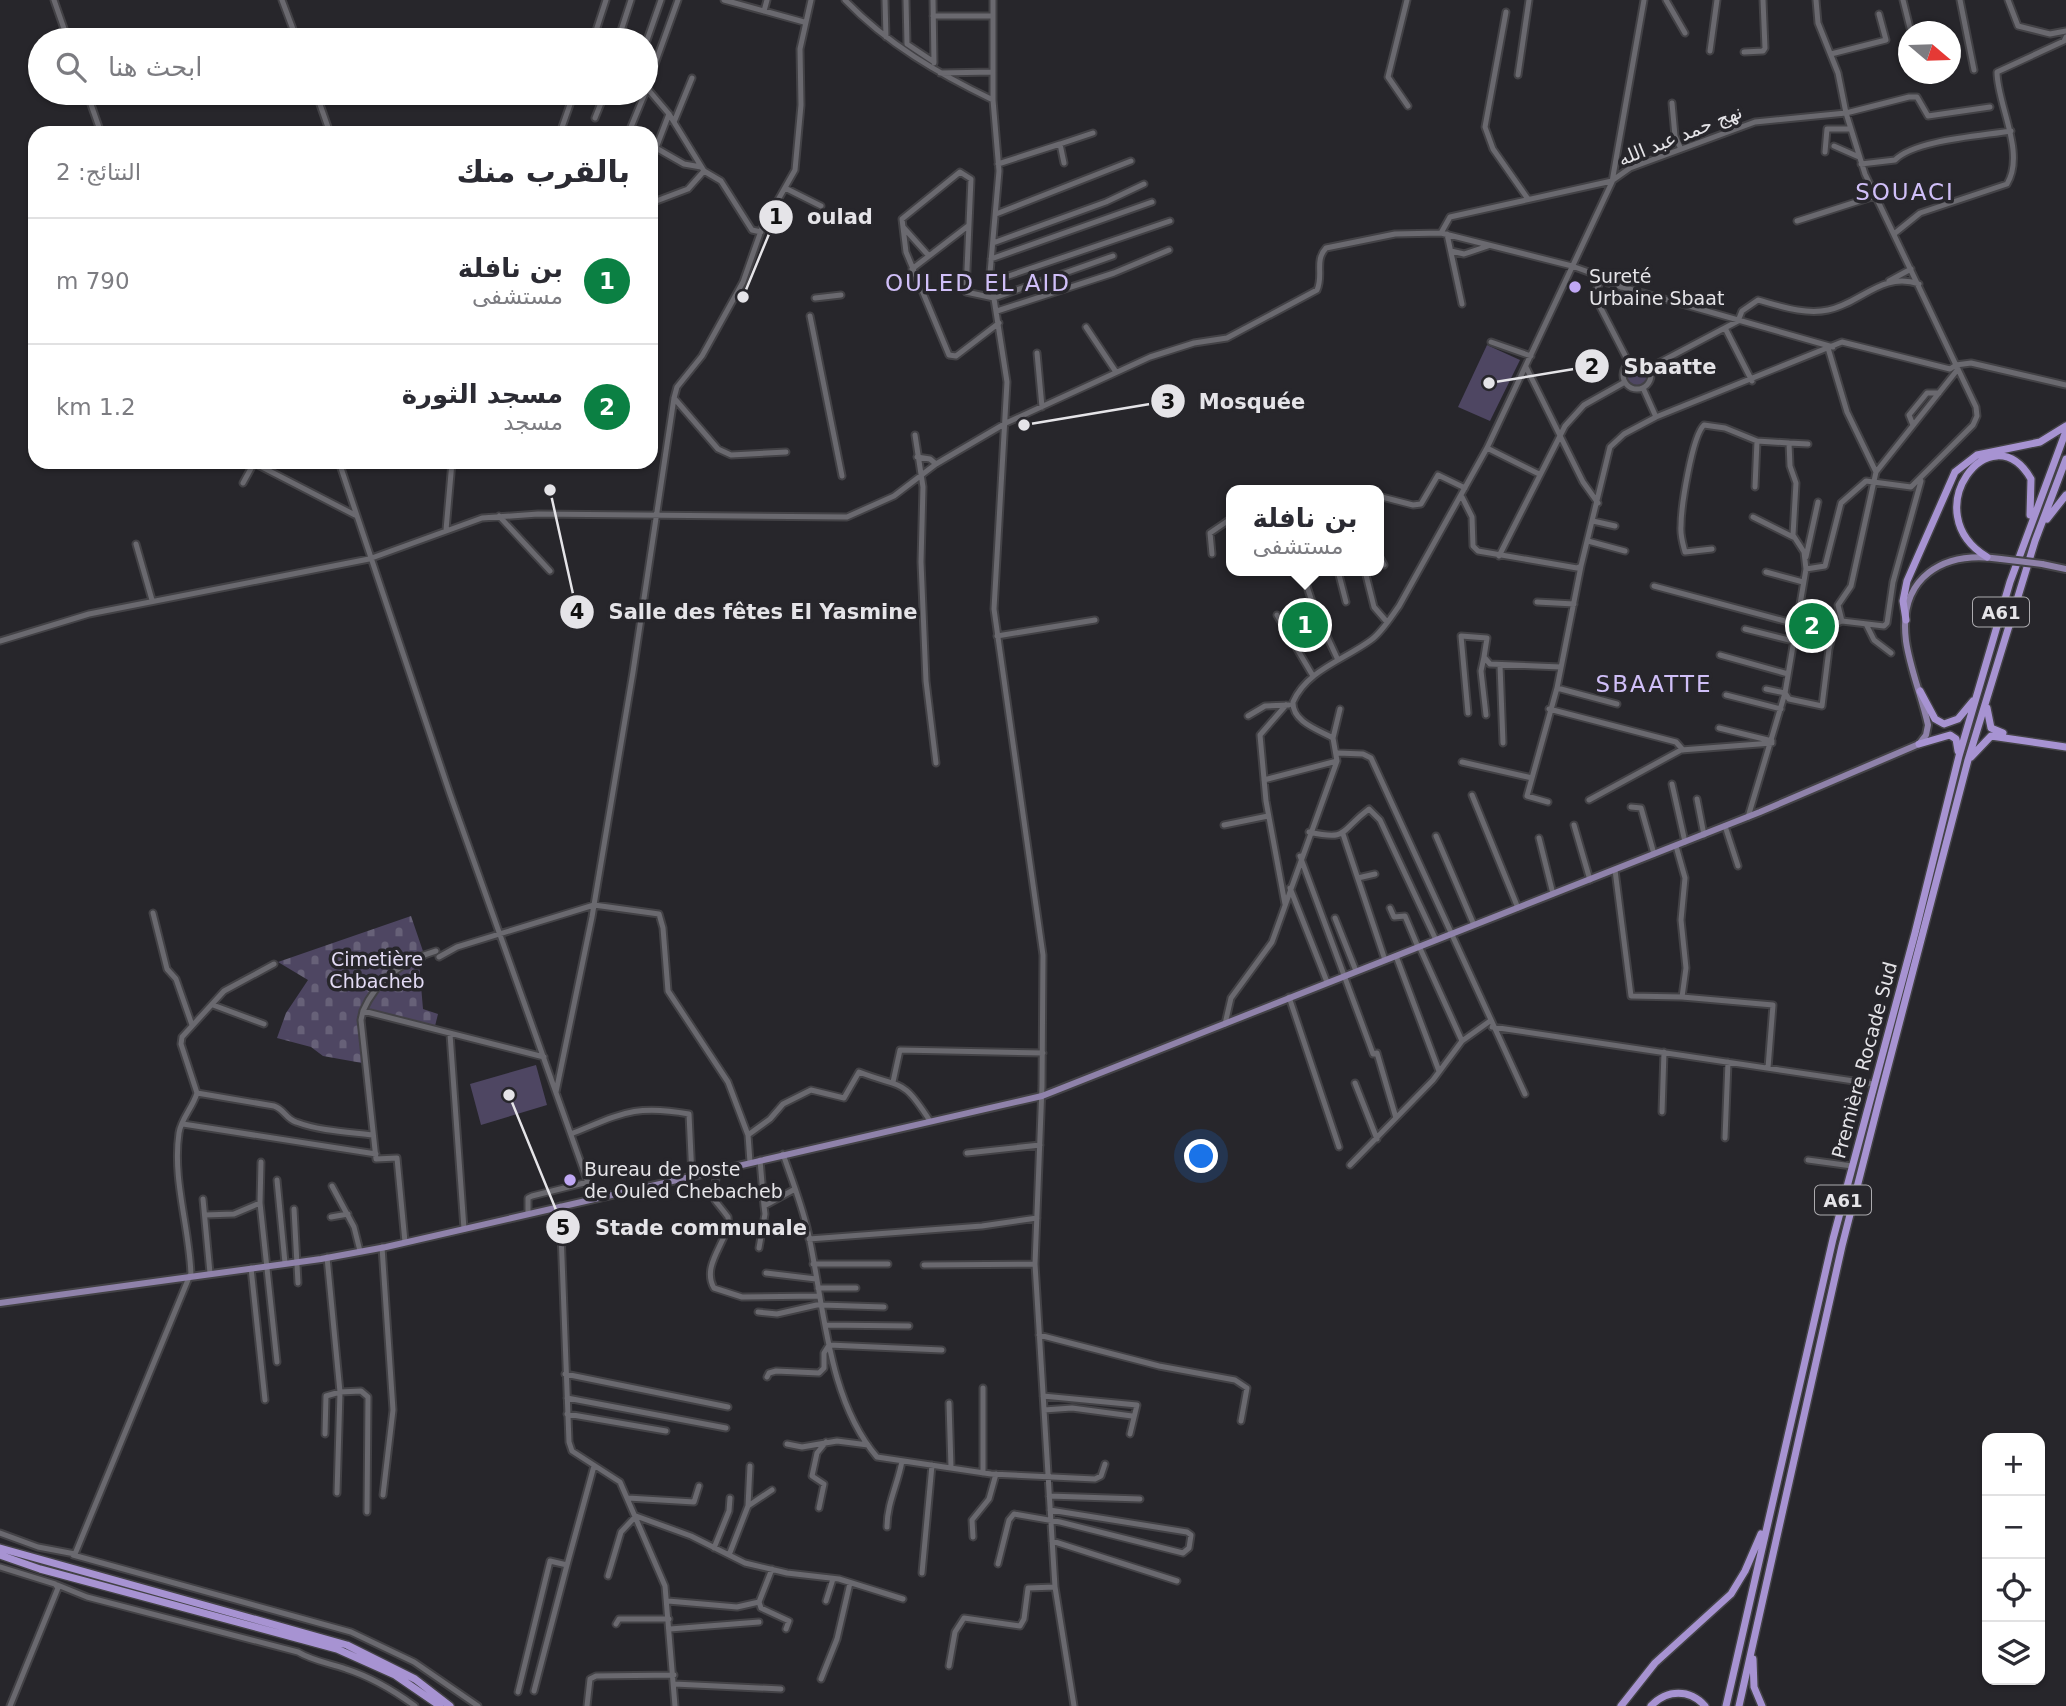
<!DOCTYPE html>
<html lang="ar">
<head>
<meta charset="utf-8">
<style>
  body { margin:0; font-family:"DejaVu Sans",Vazirmatn,sans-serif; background:#f2f2f3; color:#2b2b33; direction:rtl }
  .controls { position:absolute; right:21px; bottom:21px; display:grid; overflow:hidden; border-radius:14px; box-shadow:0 2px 5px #0004 }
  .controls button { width:63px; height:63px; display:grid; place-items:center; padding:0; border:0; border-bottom:2px solid #e1e1e2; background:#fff; color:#2b2b33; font:35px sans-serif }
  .compass { position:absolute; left:1898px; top:21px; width:63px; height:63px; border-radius:50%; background:#fff; box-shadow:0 2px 5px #0004; rotate:109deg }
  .you { position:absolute; left:1202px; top:1157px; width:24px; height:24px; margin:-18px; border:5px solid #fff; border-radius:50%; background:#1a73e8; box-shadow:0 0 0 10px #1a73e833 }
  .badge { display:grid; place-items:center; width:46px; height:46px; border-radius:50%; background:#0b8043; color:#fff; font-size:23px; font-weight:700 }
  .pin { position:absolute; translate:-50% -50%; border:4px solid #fff; box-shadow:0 2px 7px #0006 }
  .popup { position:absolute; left:1226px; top:485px; width:158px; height:91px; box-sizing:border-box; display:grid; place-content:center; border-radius:14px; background:#fff; filter:drop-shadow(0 2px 5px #0005); font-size:23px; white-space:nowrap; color:#7c7c81 }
  .popup b { font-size:26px; color:#2b2b33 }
  .popup::after { content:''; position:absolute; left:50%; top:100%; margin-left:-14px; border:14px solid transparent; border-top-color:#fff }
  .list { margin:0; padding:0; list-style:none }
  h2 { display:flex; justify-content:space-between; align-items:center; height:91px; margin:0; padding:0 28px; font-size:30px }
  h2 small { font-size:23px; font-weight:400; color:#7c7c81 }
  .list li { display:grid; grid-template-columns:46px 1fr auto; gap:21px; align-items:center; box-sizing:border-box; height:126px; padding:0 28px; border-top:2px solid #e1e1e2 }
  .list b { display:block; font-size:26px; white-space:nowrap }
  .list p { margin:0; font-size:23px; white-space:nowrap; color:#7c7c81 }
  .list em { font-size:23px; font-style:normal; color:#7c7c81 }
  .icon { flex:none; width:38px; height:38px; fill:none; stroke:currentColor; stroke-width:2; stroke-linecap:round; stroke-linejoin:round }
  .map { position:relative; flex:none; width:2066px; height:1706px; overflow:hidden; direction:ltr }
  .search { position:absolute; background:#fff; box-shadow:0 2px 5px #0004; left:28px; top:28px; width:630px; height:77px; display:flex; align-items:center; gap:18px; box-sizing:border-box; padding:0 24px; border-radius:38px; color:#7c7c81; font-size:26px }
  .panel { position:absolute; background:#fff; box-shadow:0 2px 5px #0004; left:28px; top:126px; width:630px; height:343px; border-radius:21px; direction:rtl }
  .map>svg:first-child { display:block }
</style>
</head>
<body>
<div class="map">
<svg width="2066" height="1706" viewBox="0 0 2066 1706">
  <defs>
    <pattern id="cemetery-stones" width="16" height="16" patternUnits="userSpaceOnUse" patternTransform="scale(1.75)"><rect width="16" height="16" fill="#4e4662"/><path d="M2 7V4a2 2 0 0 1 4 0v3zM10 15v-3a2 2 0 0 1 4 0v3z" fill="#676178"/></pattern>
  </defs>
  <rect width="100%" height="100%" fill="#27262b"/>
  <!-- green -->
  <path fill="#4e4662" d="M1487,345L1520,360L1490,421L1458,407Z
    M1625 376a12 12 0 1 1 24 0a12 12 0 1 1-24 0Z
    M536,1065L547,1105L481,1125L470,1084Z"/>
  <!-- cemetery -->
  <path fill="url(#cemetery-stones)" d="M411,916L426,960L419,962L423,1009L438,1014L435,1026L362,1007L357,1018L362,1063L323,1056L311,1047L277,1038L286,1013L308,980L278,962Z"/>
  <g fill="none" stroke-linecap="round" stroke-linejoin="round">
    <defs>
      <path id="minor" d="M54,0L68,40
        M282,0L297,40
        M724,0L804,22
        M845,0C887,44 939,74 993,100
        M885,0L886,37
        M906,0L907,44L934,62
        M933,0L934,63
        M993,0V100L999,171L990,273L1007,382L994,609L1043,955L1042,1086L1035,1264L1055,1587L1074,1706
        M1407,0L1388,77L1408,106
        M1666,0L1685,33
        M1816,0L1818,23L1838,73L1846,113L1865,174L1956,365L1971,363L2066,385
        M1903,0L1911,32
        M1960,0L1974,70
        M2008,0L2018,26L2050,34L2066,31
        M764,11L767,0
        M1506,12L1485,127L1493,149L1528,199
        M933,16H993
        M593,40L606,0
        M618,40L631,0
        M646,43L661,0
        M1710,51L1717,0
        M1744,52L1763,51L1765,48L1763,0
        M1831,54L1886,40L1879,14
        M940,73L993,72
        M1518,75L1529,0
        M646,87L669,114L704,171
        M646,89L678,0
        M87,93L101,133
        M316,93L330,133
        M1672,103L1675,136L1680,147
        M669,114L656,148L684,164L701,167
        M595,118L605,93
        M674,122L692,78
        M631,127L645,93
        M560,133L574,93
        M1834,146L1859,157
        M1825,152L1827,129H1850
        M1064,163L1060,144L1093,133
        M998,164L1060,144
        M1861,164L1895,160C1915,140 1981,136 2011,131
        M1613,180L1630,168L1755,122L1846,113L1909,97H1917L1928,116L1990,107
        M785,188L821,206
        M651,203L688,189L704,171L721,181L752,230L761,232
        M996,214L1131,161
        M1797,221L1875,196
        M903,227L929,256
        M1441,233L1450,217L1612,181
        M1447,234L1462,304
        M1894,234L1920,213L2007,184C2026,153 1997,104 1997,72L2064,41L2066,37
        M993,243L1106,202L1144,184
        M1451,251L1464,254L1488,246
        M991,259L1152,202
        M912,269L968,226
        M1889,281L1911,269
        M991,282L1170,221
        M1621,287L1615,277L1603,276L1594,295L1629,363
        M815,298L841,295
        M997,311L1114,273L1169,250
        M810,316L842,476
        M999,323L956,356L949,355L906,252L902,219L960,172L971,179L966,292L994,298L1113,256
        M1086,327L1116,372
        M1725,328L1752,381
        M1491,342L1531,356
        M1828,348L1847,412L1876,472
        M1037,353L1042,407
        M1623 375a14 14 0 1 1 28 0a14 14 0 1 1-28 0Z
        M1526,367L1583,482L1598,503
        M1649,368L1738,321L1742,311L1758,300C1780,306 1805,315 1828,310C1860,304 1882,271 1919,284
        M1643,388L1656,417
        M674,398L718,449L731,455L786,452
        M1913,425L1909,415L1927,393H1939
        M915,435L923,487L921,562L926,681L936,763
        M1789,443L1808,444
        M1487,448L1539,474
        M917,457L930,459L936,464
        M252,462L355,515
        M339,462L450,794L593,1197
        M1921,481L1893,582L1887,623L1884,626L1842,621L1838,605L1851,586L1876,472L1958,369
        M243,483L254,463
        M1755,487L1757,441
        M1378,496L1413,505L1421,504L1438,475L1465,488
        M1462,497L1472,517L1473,546L1478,551L1577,568L1581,566L1610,447L1624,434L1656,417L1842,342L1950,369L1956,365L1976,407L1977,416L1973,425L1911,487L1866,481L1841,503L1825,566L1806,569L1785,693L1748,817
        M499,516L550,571
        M1753,517L1793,537
        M1593,521L1615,526
        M446,530L452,462
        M1588,541L1625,551
        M136,544L152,600
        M1712,549L1685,552C1683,544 1680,535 1681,526C1681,507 1692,436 1704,425L1725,428L1757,441L1789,443L1790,466L1796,483L1793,535L1804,552L1806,569
        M1212,554L1210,533L1232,518
        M1378,554L1384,565
        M1499,556L1565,426L1584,405L1625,382
        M1806,557L1818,502
        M1302,571L1314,608L1338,660
        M1338,571L1346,602
        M1365,571L1374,607L1387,622
        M1766,572L1803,582
        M1654,586L1796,624
        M1537,602L1574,604
        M1277,615L1313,676
        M1866,624L1874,640L1891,653
        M1745,629L1793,641
        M997,636L1095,620
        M0,641L89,614L369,559L482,518L538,514L847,517L894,496L936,464L1006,423L1150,357L1194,343L1227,338L1317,290C1324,275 1314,261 1326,248L1395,234L1441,233L1572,266L1597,275L1608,283L1833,347
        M1720,655L1788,674
        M1484,657L1481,671L1486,715
        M1500,665L1503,743
        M1557,688L1617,704
        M1766,689L1785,693L1789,699L1822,706L1829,649L1835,624L1842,621
        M1726,695L1781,709
        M1549,709L1676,742L1683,750
        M1468,713L1461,636L1487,638L1484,657L1490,664L1561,667
        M1248,716L1265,706L1289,705
        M1719,728L1772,741
        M1333,738L1340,709
        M1338,753L1363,754L1371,758L1525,1094
        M1462,762L1532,778
        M1264,780L1337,761
        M1672,784L1685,842
        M1472,795L1518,908
        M1697,799L1704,835
        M1589,800L1681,750L1772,743
        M1548,802L1527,796L1557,688L1581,566
        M1631,807L1641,808L1654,854
        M1224,825L1268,816
        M1574,825L1590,880
        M1725,826L1738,866
        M1309,832C1350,841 1339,831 1369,809L1380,820L1436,940
        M1343,834L1385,960
        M1436,836L1474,925
        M1539,838L1553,894
        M1676,846L1685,878L1681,920L1686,968L1682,997L1773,1005L1768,1068
        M1300,856L1369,1043L1373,1054L1377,1053L1396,1118
        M1615,870L1631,996L1682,997
        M1358,878L1375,874
        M1290,888L1327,982
        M1285,904L1266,801L1260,735L1286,705
        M1390,908L1394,917L1405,916L1418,947
        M153,913L167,969L176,979L192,1025
        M1335,918L1356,971
        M1419,946L1462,1041
        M1396,956L1439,1071
        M439,957L457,947L594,905L659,914L663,928L668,991L728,1082L748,1135L750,1162
        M1289,997L1339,1147
        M213,1005L264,1024
        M363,1011C376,980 405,960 436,951
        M1225,1024L1231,998L1272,942L1337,761L1333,738C1319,730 1292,722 1293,702C1307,670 1344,660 1371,640C1382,632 1391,617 1399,606L1487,448L1612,182L1644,0
        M1492,1027L1874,1084
        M450,1034L464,1229
        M893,1082L900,1050L1043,1053
        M1355,1083L1377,1139
        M556,1092L592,917L633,672L674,398L677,387L702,356L743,282L762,228L795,170L801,105L800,49L811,0
        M197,1093L274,1106C284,1109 286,1119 296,1122C320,1131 348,1132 373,1135
        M1662,1112L1664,1052
        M183,1124L376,1154
        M571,1134C621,1114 634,1104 689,1114L692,1177
        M748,1135L770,1119L783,1104L811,1090L844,1098L859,1072C903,1089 902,1077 930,1121
        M1725,1138L1728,1062
        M967,1153L1040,1145
        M783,1154C792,1180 802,1205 808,1232C824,1303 827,1399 877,1457L991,1474L1095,1479L1101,1476L1105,1464
        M760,1160L764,1206L795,1189
        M1808,1160L1852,1166
        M261,1162L260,1203L277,1362
        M1350,1165L1433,1080L1462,1041L1490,1021
        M717,1171C713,1206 708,1190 728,1217C731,1239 700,1264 714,1288L742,1297L819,1296
        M277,1180L285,1263
        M332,1186L354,1227L360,1251
        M203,1199L210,1273
        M560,1206L569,1442L572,1451L620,1482L665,1586L675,1706
        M294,1209L298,1283
        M528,1214V1198L532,1196L588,1182
        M205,1215L234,1214L260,1203
        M331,1217L348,1214
        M809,1239L982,1226L1037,1218
        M405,1242L397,1158L376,1159L361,1020L363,1011L544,1057
        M382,1247L393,1410L383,1495
        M759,1248L765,1214L764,1206
        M327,1257L340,1392L361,1391L368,1397L367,1512
        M813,1264H888
        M924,1265L1035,1264
        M251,1268L265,1400
        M766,1273L816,1279
        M191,1276C190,1229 172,1180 179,1133C181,1119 193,1107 197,1093L181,1044L182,1037L224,991L274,964
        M818,1288H856
        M821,1305L884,1307
        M758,1312L777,1314L821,1304
        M825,1325L909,1326
        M1039,1335L1159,1366L1235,1380L1247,1388L1241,1421
        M565,1374L728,1407
        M767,1377L769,1373L776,1371L819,1373L824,1368V1353L829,1345L942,1350
        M983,1388V1473
        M1043,1396L1137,1405L1130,1434
        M567,1398L726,1428
        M949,1403L951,1467
        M1044,1410L1072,1408L1132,1416
        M567,1414L666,1431
        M325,1434L326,1396L340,1392L337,1493
        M787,1444L802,1447L837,1441L868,1445
        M1049,1496L1140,1499
        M628,1498L694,1502L699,1486
        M748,1506L750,1466
        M819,1508L824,1484L812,1476L817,1453L826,1442
        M887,1527C887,1503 898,1484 902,1461
        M0,1533L38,1547L75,1554L190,1275
        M973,1537L972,1520L989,1499L996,1474
        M1052,1541L1177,1581
        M714,1548L729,1511L730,1498
        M73,1555L351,1632L414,1662L478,1706
        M729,1555L748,1506L772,1490
        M998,1564L1009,1520L1014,1514L1060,1522L1183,1553L1189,1548L1191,1535L1187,1532L1050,1510
        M0,1567L55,1584L58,1588L10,1706
        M772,1569L759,1602L761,1608L789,1621L786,1629
        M922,1573L932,1465
        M608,1576L621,1532L636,1516L691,1536L745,1563L787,1573L839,1579L903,1599
        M55,1584L87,1597L298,1652C313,1661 329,1663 346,1669C371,1677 393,1690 415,1706
        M668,1601L737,1607L759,1602
        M826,1601L833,1579
        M616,1624L619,1619H669
        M670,1629L759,1622
        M949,1666L955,1632L964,1618L1020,1626L1024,1619L1028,1588L1055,1587
        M821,1679L837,1639L850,1583
        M674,1684L781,1689
        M534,1691L567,1565
        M518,1692L550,1561L567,1565L594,1466
        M587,1706L590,1679L596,1676L674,1675"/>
      <path id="major" d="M2042,564L2066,569
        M0,1303L321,1259L386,1247L1042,1096L1760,812L1919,744L1926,735L1928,725C1922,697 1910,669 1906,641C1898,577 1943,550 2001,559"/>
      <path id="highway" d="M2047,519L2066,495
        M1987,557C1914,513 1991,410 2031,479L2030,515
        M1906,620L1903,601L1907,581L1955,472L1977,455L2040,442L2066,426
        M1920,691L1935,719L1944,724L1958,719L1973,701
        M1987,708L1991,728L2003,733
        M1919,744L1950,735L1956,739L1958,751
        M1971,757L1991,736L2066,747
        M0,1548L347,1645L415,1679L450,1706
        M0,1555L40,1569L337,1649L395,1675L440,1706
        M1753,1659L1754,1687L1762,1706
        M1621,1706L1655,1663L1731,1594L1745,1571L1761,1534
        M1651,1706C1667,1689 1690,1689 1705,1706
        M1726,1706L1833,1239L1915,933L1959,756L2010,582L2066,431
        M1739,1706L1842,1246L1879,1101L1968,760L2035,541L2066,459"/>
    </defs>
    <!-- minor casing -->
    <use href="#minor" stroke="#434246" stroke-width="9"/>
    <!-- major casing -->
    <use href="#major" stroke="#434246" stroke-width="10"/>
    <!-- highway casing -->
    <use href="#highway" stroke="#434246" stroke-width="10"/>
    <!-- minor -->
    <use href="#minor" stroke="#6a696f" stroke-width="5"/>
    <!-- major -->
    <use href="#major" stroke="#8f82aa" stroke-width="6"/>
    <!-- highway -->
    <use href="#highway" stroke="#a793d2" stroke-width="7"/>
    <defs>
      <path id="major-bridge" d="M2001,559L2042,564"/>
    </defs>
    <!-- major-bridge casing -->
    <use href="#major-bridge" stroke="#434246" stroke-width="10" stroke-linecap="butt"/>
    <!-- major-bridge -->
    <use href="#major-bridge" stroke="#8f82aa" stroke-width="6"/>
  </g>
  <!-- markers -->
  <g fill="#c0a8f4" stroke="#27262b" stroke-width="2.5">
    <circle cx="1575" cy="287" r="7"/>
    <circle cx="570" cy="1180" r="7"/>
  </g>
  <g text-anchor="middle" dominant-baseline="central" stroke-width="7" stroke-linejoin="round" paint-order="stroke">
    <!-- shield labels -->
    <g fill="#27262b" stroke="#acabaf" stroke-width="2">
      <rect x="1973" y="597.5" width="56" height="29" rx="5"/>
      <rect x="1815" y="1185.5" width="56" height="29" rx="5"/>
    </g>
    <g font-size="18" font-weight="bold" fill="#e5e4e8">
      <text x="2001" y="612">A61</text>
      <text x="1843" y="1200">A61</text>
    </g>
    <!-- street labels -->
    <g font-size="19" fill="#e5e4e8" stroke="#27262b">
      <text transform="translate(1680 135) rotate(-22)">نهج حمد عبد الله</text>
      <text transform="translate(1864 1060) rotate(-75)">Première Rocade Sud</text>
    </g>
    <!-- poi labels -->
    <g font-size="19" fill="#e5e4e8" stroke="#27262b" text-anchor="start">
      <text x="1589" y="276">Sureté<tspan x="1589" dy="22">Urbaine Sbaat</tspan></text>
      <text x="584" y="1169">Bureau de poste<tspan x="584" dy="22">de Ouled Chebacheb</tspan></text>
    </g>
    <!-- park labels -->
    <g font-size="19" fill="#e3dbf5" stroke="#27262b">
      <text x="377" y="959">Cimetière<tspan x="377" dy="22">Chbacheb</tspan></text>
    </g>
    <!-- quarter labels -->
    <g font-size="23" letter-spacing="2" fill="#d0bff8" stroke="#27262b">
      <text x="1905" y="192">SOUACI</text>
      <text x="978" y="283">OULED EL AID</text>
      <text x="1654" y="684">SBAATTE</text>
    </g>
  </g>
  <!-- callouts -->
  <path fill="none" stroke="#e5e4e8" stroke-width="2.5" d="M743 297L776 217M1489 383L1592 366M1024 425L1168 401M550 490L577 612M509 1095L563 1227"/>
  <g fill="#e5e4e8" stroke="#27262b" stroke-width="2.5">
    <circle cx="743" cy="297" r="7"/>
    <circle cx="1489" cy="383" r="7"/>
    <circle cx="1024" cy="425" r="7"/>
    <circle cx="550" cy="490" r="7"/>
    <circle cx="509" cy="1095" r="7"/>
    <circle cx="776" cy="217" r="18"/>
    <circle cx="1592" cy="366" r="18"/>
    <circle cx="1168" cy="401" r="18"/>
    <circle cx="577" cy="612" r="18"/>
    <circle cx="563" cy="1227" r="18"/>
  </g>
  <g font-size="21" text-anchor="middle" font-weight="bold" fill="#111">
    <text x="776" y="224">1</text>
    <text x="1592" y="374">2</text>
    <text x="1168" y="409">3</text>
    <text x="577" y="619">4</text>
    <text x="563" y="1235">5</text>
  </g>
  <g font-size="21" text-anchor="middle" font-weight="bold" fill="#e5e4e8" stroke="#27262b" stroke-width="7" stroke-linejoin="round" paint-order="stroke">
    <text x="840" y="224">oulad</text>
    <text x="1670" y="374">Sbaatte</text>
    <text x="1252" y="409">Mosquée</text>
    <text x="763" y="619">Salle des fêtes El Yasmine</text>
    <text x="701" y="1235">Stade communale</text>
  </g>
</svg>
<div class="controls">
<button>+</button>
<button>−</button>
<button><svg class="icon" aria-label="locate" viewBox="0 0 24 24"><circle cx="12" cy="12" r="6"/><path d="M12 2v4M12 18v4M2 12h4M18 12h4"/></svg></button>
<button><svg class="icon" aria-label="layers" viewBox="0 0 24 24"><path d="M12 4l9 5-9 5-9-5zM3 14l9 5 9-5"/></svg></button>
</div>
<svg class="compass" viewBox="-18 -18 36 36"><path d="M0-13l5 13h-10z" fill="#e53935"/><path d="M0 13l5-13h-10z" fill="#7c7c81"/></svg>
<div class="you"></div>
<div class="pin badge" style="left:1305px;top:625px">1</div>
<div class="popup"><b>بن نافلة</b>مستشفى</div>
<div class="pin badge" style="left:1812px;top:626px">2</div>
<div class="search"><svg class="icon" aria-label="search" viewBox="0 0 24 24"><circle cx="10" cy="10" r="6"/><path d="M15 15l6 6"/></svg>ابحث هنا</div>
<section class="panel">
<h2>بالقرب منك<small>النتائج: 2</small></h2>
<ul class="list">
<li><span class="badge">1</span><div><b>بن نافلة</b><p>مستشفى</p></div><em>790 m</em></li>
<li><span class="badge">2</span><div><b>مسجد الثورة</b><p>مسجد</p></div><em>1.2 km</em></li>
</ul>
</section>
</div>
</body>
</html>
